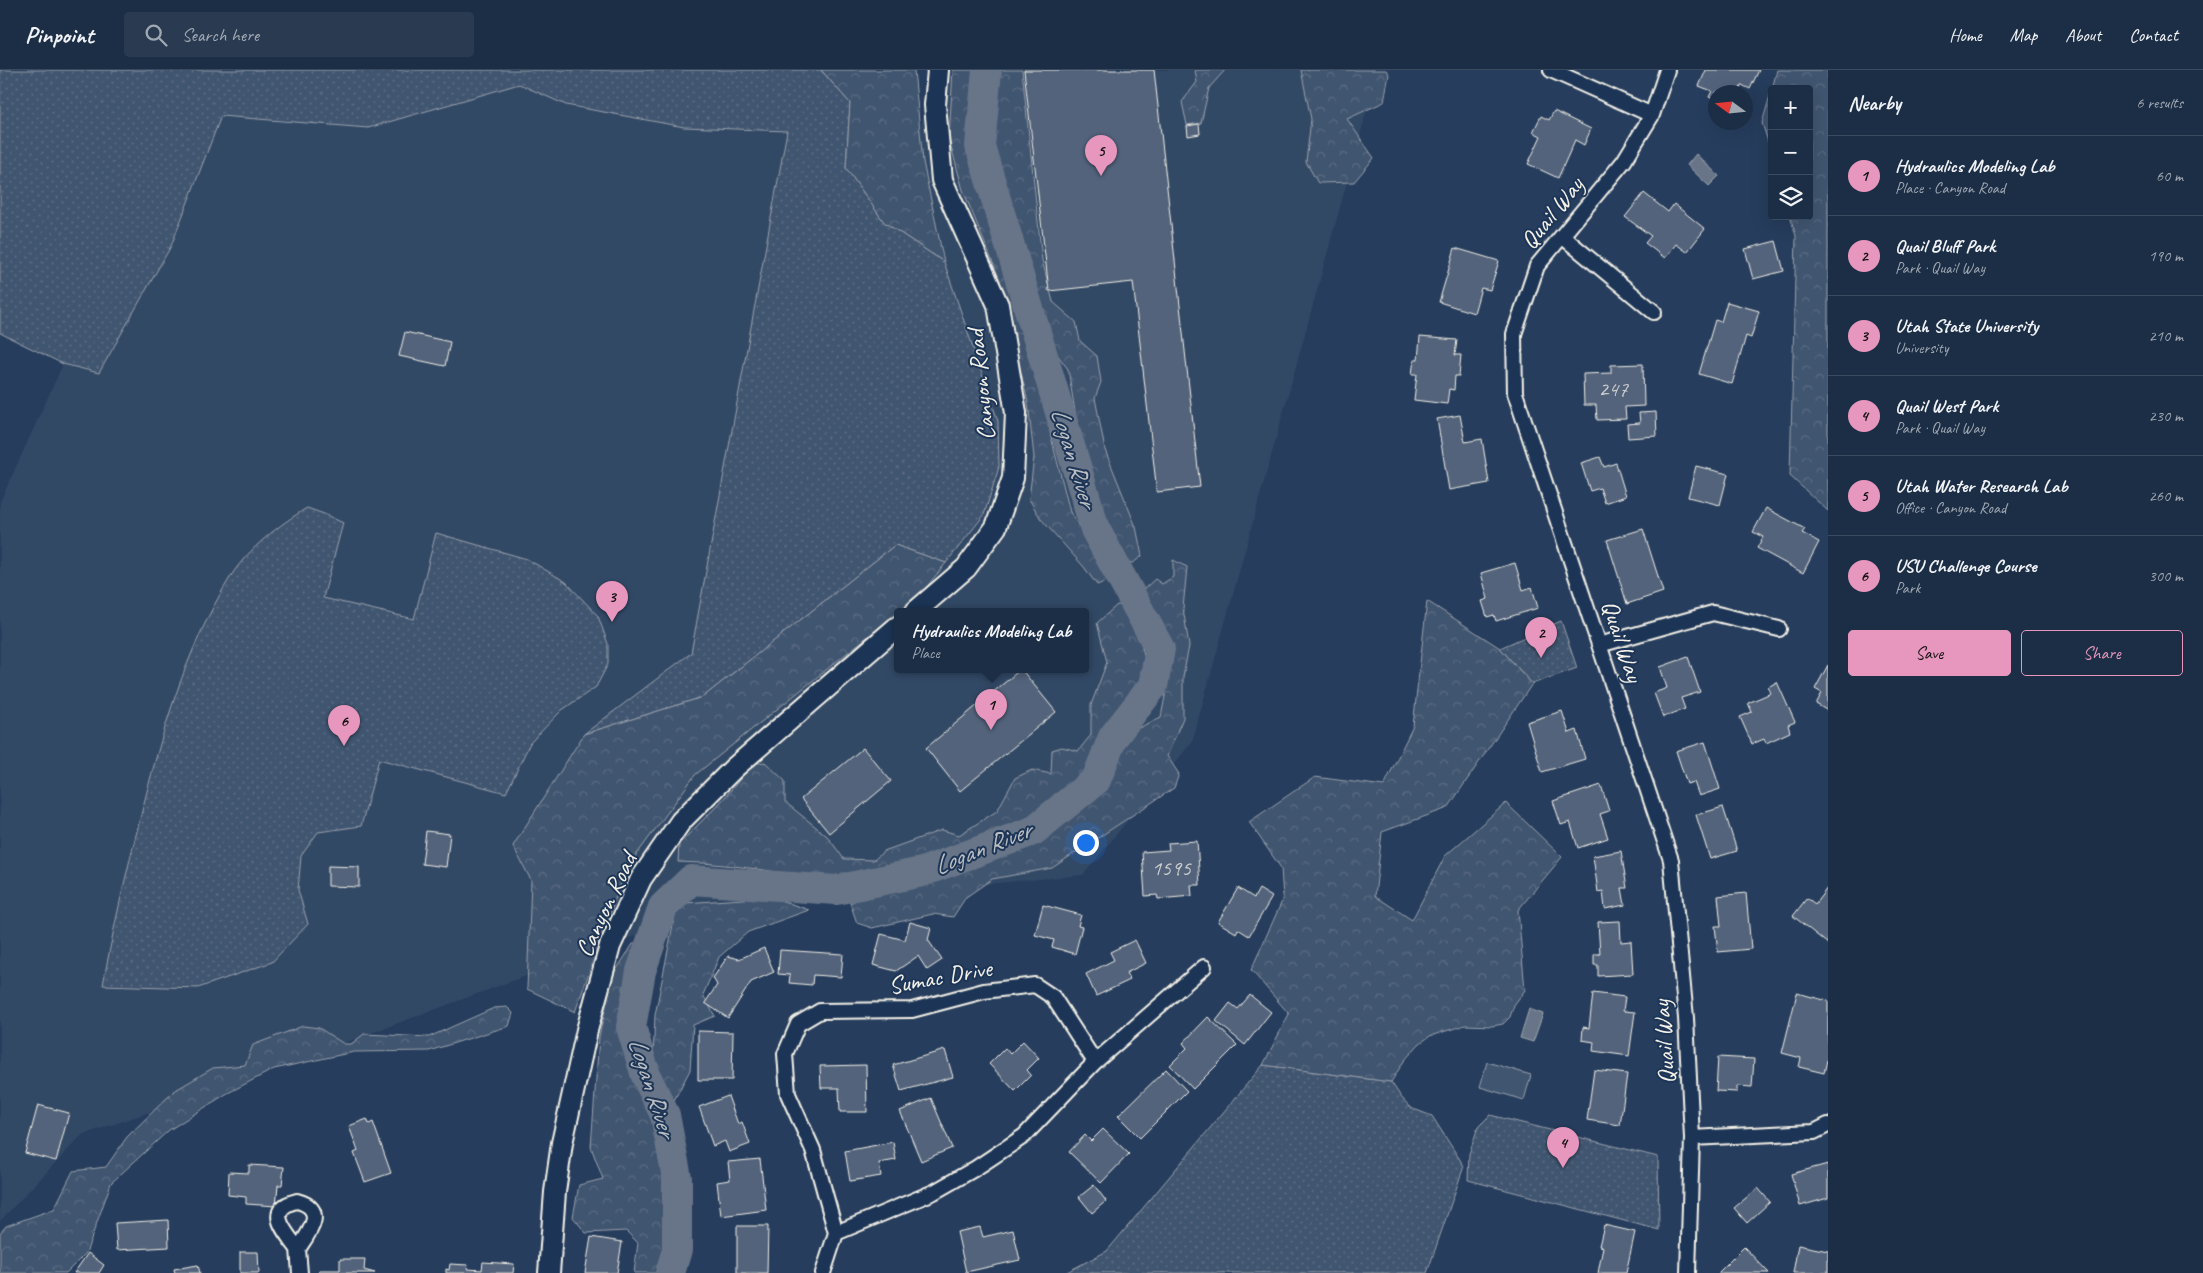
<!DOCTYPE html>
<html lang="en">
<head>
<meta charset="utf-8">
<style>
  body { margin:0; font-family:Caveat,sans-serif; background:#293a51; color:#f1f3f6 }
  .controls { position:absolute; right:15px; top:15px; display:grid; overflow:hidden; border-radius:5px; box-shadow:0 5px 20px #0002 }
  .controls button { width:45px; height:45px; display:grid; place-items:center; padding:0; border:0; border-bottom:1px solid #3a4a5f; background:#1c2e46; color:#f1f3f6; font:25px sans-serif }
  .compass { position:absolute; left:1708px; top:15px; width:45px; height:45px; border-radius:50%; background:#1c2e46; box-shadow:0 5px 20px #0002; rotate:285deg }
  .you { position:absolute; left:1085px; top:772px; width:18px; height:18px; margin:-12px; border:4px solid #fff; border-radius:50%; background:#1a73e8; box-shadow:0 0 0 8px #1a73e833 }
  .badge { display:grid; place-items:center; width:32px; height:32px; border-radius:50%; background:#e797bd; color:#111; font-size:16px; font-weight:700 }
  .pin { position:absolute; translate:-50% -41px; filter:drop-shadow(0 1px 2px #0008) }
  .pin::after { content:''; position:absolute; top:26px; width:18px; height:15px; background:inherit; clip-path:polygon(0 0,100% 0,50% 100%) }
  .popup { position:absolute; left:894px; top:538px; width:195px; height:65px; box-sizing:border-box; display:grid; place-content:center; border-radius:5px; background:#1c2e46; filter:drop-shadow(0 1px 4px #0005); font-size:16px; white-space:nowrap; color:#a0a8b3 }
  .popup b { font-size:19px; color:#f1f3f6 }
  .popup::after { content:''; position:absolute; left:50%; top:100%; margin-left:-10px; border:10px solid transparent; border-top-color:#1c2e46 }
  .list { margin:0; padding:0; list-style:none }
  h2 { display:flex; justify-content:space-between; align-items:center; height:65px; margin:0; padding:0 20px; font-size:21px }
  h2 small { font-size:16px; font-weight:400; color:#a0a8b3 }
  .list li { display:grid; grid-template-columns:32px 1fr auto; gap:15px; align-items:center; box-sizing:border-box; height:80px; padding:0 20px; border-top:1px solid #3a4a5f }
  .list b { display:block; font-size:19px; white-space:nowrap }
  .list p { margin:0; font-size:16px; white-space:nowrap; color:#a0a8b3 }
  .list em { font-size:16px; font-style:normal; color:#a0a8b3 }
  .actions { display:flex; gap:10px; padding:15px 20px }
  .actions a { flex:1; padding:11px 0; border:1px solid #e797bd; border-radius:5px; text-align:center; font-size:18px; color:#e797bd }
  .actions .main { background:#e797bd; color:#111 }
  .icon { flex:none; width:28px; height:28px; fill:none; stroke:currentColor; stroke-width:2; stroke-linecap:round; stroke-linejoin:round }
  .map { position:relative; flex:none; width:1828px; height:1203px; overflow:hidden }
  header { display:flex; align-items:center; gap:30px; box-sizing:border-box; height:70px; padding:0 25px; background:#1c2e46; border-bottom:1px solid #3a4a5f }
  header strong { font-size:24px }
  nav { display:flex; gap:28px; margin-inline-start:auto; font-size:18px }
  .search { width:350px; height:45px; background:#293a51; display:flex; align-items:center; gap:12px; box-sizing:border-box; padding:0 18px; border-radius:5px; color:#a0a8b3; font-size:19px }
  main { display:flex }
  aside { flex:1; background:#1c2e46 }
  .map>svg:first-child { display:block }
</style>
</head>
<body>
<header>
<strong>Pinpoint</strong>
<div class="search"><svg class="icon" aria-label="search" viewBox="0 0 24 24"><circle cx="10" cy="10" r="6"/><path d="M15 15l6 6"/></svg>Search here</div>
<nav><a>Home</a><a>Map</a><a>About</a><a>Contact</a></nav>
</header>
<main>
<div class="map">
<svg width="1828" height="1203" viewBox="0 0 1828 1203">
  <defs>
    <pattern id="green-dots" width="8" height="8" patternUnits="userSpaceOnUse" patternTransform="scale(1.25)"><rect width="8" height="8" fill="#40546f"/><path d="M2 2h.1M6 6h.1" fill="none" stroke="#5c6d84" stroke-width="1.8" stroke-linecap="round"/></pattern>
    <pattern id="forest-crowns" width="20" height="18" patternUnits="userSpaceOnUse" patternTransform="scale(1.25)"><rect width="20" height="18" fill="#40546f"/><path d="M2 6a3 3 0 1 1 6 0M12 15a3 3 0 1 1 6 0" fill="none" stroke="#5c6d84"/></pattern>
  </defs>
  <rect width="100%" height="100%" fill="#263d5d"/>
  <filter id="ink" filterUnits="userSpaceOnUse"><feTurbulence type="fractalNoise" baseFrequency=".02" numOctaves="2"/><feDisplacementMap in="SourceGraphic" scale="10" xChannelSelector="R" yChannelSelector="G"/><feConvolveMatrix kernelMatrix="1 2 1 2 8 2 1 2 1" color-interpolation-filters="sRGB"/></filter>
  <g filter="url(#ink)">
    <!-- built -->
    <path fill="#334966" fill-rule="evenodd" d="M66,0H833L882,210L935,0H1378L1192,672L1083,805L705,840L238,1012L82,1065L0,1151V432L63,294L99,302ZM897,541H1085V599H897Z"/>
    <!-- green -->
    <path fill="url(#green-dots)" stroke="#9aa2ac" d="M0,0H821L850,33L846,98L884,152L944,192L998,351L999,397L984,445L946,493L895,475L703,627L584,664L691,583L787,61L684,57L566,35L519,14L368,58L221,46L171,176L99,303L63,294L0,263Z
      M307,438L324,444L343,453L323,528L414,549L436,463L527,489L566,512L598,546L608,574V594L596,617L562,640L530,673L506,723L379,689L361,756L318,762L301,786L298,820L308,854L272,892L198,918L103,915C113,859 126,804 140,749C161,665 185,580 231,506C248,479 280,454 307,438Z
      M1561,551L1577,598L1532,614L1500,578Z
      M1263,995L1391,1012L1401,1027L1411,1038L1432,1046L1464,1096L1427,1203H1065L1107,1181Z
      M1490,1045L1658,1087L1659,1160L1468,1110L1469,1084L1478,1057Z"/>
    <!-- forest -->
    <path fill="url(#forest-crowns)" stroke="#9aa2ac" d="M821,0H914L923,92L944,192L884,152L846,98L850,33Z
      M953,0H1022L1042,190L1053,232L1076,252L1080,271L1097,286L1101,312L1095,328L1105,380L1136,457L1142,486L1133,493L1121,491L1101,462L1085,402L1068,299L1044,267L1022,181L1007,151L997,157L1006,195L1034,274L1051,367L1070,442L1106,499L1107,511L1097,515L1084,497L1041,449L1029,429L1034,387L1028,333L1000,210L963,120L949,69Z
      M1195,0H1225L1209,18L1201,53L1187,55L1182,32L1197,12Z
      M1301,0H1386L1389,4L1384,32L1347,49L1374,88L1354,112L1318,113L1306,92L1311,49Z
      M1777,0H1828V441L1790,406L1796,166L1790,146H1809V19H1772Z
      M1772,19V84L1762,53Z
      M895,475L946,493L920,525L900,541H897V543L695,705L626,799L575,942L527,919L531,810L513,776L584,664L703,627Z
      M1173,490L1187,497L1183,538L1189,576L1183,607V648L1167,686L1179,704L1174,718L1052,798L992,809L966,827L953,847L933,844L872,858L857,853L850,833L888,816C817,812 749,793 678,792L679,774L720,733L753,694L765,692L785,711V732L827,766L844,789L874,790L884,781L942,760L959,765L997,741L1015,708L1032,700L1051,704L1052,680L1062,677L1078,681L1091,665V635L1107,592L1097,553L1117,535L1126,536L1136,555L1147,596L1143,622L1098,681V691L1112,693L1137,659L1161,647L1172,591L1164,556L1143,520L1155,509L1162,514L1173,507Z
      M1427,531L1500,578L1532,614L1448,738L1382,762L1375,826L1412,850L1445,786L1506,733L1562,787L1518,840L1525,920L1514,935L1510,947L1503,954L1492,956L1465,955L1430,966L1419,974L1404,991L1391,1012L1263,995L1289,944L1251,900L1283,829L1281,798L1249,752L1315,707L1384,716L1413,656Z
      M771,827L809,840L748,862L719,887L703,925L715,946L693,955L690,1000L670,1038L653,1037L664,1086L668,1172L661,1203H634L638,1173L626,1161L586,1163L573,1147L579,1115L603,1109L591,1077L599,967L613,905L633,874H641L643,882L634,912L623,974L647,990L653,988L655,945L676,840L685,833Z
      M507,937L513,943L509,956L429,981L354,982L274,999L226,1024L169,1060L111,1113L86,1183L66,1203H0V1163L6,1156L54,1139L73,1101L106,1097L127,1067L174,1021L213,998L245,995L253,975L303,956L319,958L344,974H351L364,964L429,967L494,938Z"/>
    <!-- pitch -->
    <path fill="#40546f" stroke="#9aa2ac" d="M1487,992L1531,1005L1524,1030L1480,1017Z"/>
    <!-- water -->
    <path fill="#677588" stroke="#9fa7ae" d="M1696,84L1719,106L1709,116L1687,95Z
      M1529,939L1543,944L1533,972L1520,968Z"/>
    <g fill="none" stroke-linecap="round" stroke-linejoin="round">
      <!-- river -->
      <path stroke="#677588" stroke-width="30" d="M670,1203L677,1180V1108L665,1045L646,1006L631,957L641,901L663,837L691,810L836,820L922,802L1033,761L1096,710L1113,667L1153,616L1160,579L1095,459L980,76L987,0"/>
    </g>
    <!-- building -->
    <path fill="#52647b" stroke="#f4f1e8" d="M1024,0H1154L1200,417L1157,422L1133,212L1049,221Z
      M1706,0H1759L1750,19L1742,15L1738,22H1716V30L1709,27L1712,21L1699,16Z
      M1554,41L1591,59L1584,75L1575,70L1558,108L1528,94L1541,66L1533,62L1541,46L1549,50Z
      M1199,54L1200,64L1188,66L1187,56Z
      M1644,123L1668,142L1674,134L1705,159L1687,182L1676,174L1665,188L1645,173L1651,166L1625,147Z
      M1776,171L1784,201L1753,209L1745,179Z
      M1455,178L1499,191L1490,220L1481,218L1474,243L1439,232Z
      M1727,232L1759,241L1751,268L1746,266L1732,314L1699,304L1715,250L1721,252Z
      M405,262L450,272L445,296L399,286Z
      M1420,267L1457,270L1455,285H1461L1459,306H1455L1454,320L1449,319L1447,334L1414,330L1417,304H1412L1414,290H1418Z
      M1643,294L1644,336L1625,337L1626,349L1597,350L1596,335H1584L1583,304L1611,303V295Z
      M1656,342L1657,366L1628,368L1627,354L1640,353L1639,343Z
      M1460,345L1465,372L1482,369L1489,413L1449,420L1437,349Z
      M1600,387L1604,397L1616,393L1626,426L1605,433L1600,418L1590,421L1581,393Z
      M1696,396L1728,404L1720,435L1688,427Z
      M1766,438L1805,459L1802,463L1819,472L1803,503L1757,478L1763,467L1753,462Z
      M1643,459L1663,522L1627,534L1607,470Z
      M1515,493L1523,520L1532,517L1538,538L1496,551L1494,545L1487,547L1482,531L1488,529L1481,503Z
      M1688,587L1700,622L1681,628L1685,639L1663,647L1654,623L1667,618L1660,597Z
      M1828,595V641L1816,634L1822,623L1815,619Z
      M1021,599L1056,642L960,721L926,678Z
      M1777,612L1795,652L1788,655L1790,662L1766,673L1764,669L1752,674L1740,647L1752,642L1748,633L1771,623L1768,617Z
      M1562,641L1569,663L1577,660L1585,689L1542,702L1527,652Z
      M1705,672L1720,719L1699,726L1694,712L1687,714L1676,681Z
      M863,678L891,711L829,763L801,729Z
      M1601,715L1609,741L1600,744L1608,768L1578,778L1570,752L1561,755L1553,731Z
      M1723,737L1737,781L1710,789L1696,745Z
      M426,761L450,764L446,797L422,794Z
      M1197,771L1200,815H1191L1192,826L1158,829L1157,825L1145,826L1142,782L1169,780L1168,773Z
      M1621,781L1627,818H1622L1625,835L1605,839L1603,821L1598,822L1593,786Z
      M328,796L359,797V817L328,816Z
      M1828,817V874L1793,846L1807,828L1815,834Z
      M1238,818L1254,828L1259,819L1272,827L1249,866L1238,859L1236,863L1218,852Z
      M1746,823L1751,879L1718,882L1715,856H1721L1718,826Z
      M1043,835L1081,845L1078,856L1082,857L1075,884L1052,877L1054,870L1035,865Z
      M1620,851L1621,872L1631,871L1633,904L1598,906V895H1594V884H1600L1598,852Z
      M910,852L931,858L928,870L942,890L927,900L918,886L896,901L873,895L881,864L905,870Z
      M1135,870L1146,893L1126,903L1130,910L1096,926L1086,904L1114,890L1110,882Z
      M764,878L774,902L751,912L728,948L705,933L717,915L713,908L728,886L739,889Z
      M780,880L843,884L841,907L813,905L812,915L789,913L790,905L778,904Z
      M1593,923L1625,927L1623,941L1635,942L1629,986L1593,981L1594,972L1582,970L1583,957L1589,958Z
      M1797,923L1828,931V986L1824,1003L1799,997L1801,988L1782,983Z
      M1250,925L1271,942L1245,975L1216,951L1230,933L1238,939Z
      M1208,947L1237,975L1193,1019L1170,995L1187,978L1183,973Z
      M698,961L733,962L732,1010H698Z
      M1023,971L1039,988L1027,1000L1031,1005L1015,1021L989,994L1005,978L1010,984Z
      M945,980L953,1007L901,1021L893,995Z
      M1718,987L1754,989L1752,1017L1737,1016V1022L1716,1021Z
      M866,995L867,1042H840L839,1018H821L820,996Z
      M1166,999L1187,1021L1140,1068L1118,1046Z
      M1594,1000L1627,1004L1620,1055L1587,1050Z
      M728,1026L738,1054L742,1052L750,1074L729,1082L725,1071L713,1076L699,1037Z
      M931,1028L952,1078L921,1091L900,1041Z
      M38,1035L69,1043L56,1091L25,1083Z
      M367,1049L369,1054L373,1052L391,1103L365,1112L354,1083L358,1081L349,1056Z
      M1103,1059L1129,1084L1101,1113L1069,1082L1085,1065L1091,1071Z
      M893,1072L896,1090L879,1093L881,1106L850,1111L845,1081Z
      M760,1089L766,1140L721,1146L717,1112L730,1110L728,1092Z
      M1828,1094V1128L1800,1136L1791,1104Z
      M249,1095L284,1097L282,1115H278L276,1136L246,1134V1127L228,1125L229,1102L249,1103Z
      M1094,1115L1106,1131L1092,1143L1079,1127Z
      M1758,1118L1770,1132L1747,1153L1734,1138Z
      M168,1150L169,1177L117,1180L115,1153Z
      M1604,1155L1635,1162L1626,1203H1598L1603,1177L1599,1176Z
      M737,1156H768L767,1203H737Z
      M980,1157L983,1167L1013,1160L1020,1190L966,1202L957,1162Z
      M591,1167L622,1172L617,1203H585Z
      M1798,1175L1828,1181V1203H1793Z
      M1744,1177L1769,1203H1718Z
      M240,1182H258L259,1203H240Z
      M88,1183L104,1195L99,1203H74Z
      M340,1189H365L364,1200L375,1203H319V1200H340Z
      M483,1192L514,1194L513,1203H446V1199L449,1200L450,1194L468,1195L467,1199L482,1200Z
      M198,1195L200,1203H175L174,1199Z"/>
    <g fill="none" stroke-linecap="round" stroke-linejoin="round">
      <defs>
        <path id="street" d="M1551,0L1652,45
          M1667,0L1652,45L1624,91L1537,196L1514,264L1515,323L1671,790L1686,948L1692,1068L1688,1203
          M1562,166L1654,242
          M1599,575L1713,543L1779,559
          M1692,1068L1814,1062L1828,1055
          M297,1131C328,1139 309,1163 298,1179C286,1163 263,1139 297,1131Z
          M836,1163L813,1080L788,1024L785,984L798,954L820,941L912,940L984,921L1035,915L1053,927L1095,992
          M298,1179L300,1203
          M823,1203L836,1163L934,1122L976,1098L1024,1066L1095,992L1204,897"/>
        <path id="secondary" d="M916,541L966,498L996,457L1013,408L1016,343L998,235L942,110L935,35L938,0
          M549,1203L555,1122L562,1073L587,960L610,876L641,809L681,751L734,698L897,557"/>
      </defs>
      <!-- street casing -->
      <use href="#street" stroke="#f4f1e8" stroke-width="18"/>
      <!-- secondary casing -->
      <use href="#secondary" stroke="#f4f1e8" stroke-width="24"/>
      <!-- street -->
      <use href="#street" stroke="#1d3557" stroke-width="14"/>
      <!-- secondary -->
      <use href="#secondary" stroke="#1d3557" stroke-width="20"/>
    </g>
  </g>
  <g text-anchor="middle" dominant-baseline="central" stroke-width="4" stroke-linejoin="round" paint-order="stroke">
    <!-- number labels -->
    <g font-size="22" fill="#cccecd">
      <text x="1613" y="319">247</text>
      <text x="1171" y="798">1595</text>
    </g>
    <!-- street labels -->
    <g font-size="25" fill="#f4f1e8" stroke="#1d3557">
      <text transform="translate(1552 143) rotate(-51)">Quail Way</text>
      <text transform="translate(981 315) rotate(-96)">Canyon Road</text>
      <text transform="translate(1622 571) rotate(72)">Quail Way</text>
      <text transform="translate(606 835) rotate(-65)">Canyon Road</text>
      <text transform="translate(940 907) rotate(-10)">Sumac Drive</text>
      <text transform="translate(1664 972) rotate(-94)">Quail Way</text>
    </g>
    <!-- water labels -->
    <g font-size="26" font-style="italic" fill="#bcbfc2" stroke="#1d3557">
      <text transform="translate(1074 387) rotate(73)">Logan River</text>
      <text transform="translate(982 778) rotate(-22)">Logan River</text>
      <text transform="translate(652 1017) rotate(72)">Logan River</text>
    </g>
  </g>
</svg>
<div class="controls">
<button>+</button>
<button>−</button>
<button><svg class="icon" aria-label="layers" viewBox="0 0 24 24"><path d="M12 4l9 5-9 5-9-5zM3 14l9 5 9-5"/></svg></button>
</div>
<svg class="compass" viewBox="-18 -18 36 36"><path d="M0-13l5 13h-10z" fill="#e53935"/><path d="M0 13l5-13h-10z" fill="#a0a8b3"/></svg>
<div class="you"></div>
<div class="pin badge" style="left:991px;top:660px">1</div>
<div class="popup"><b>Hydraulics Modeling Lab</b>Place</div>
<div class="pin badge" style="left:1541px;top:588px">2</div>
<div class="pin badge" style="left:612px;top:552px">3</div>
<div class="pin badge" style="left:1563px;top:1098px">4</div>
<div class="pin badge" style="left:1101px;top:106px">5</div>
<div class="pin badge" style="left:344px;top:676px">6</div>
</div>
<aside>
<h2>Nearby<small>6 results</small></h2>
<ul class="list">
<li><span class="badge">1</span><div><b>Hydraulics Modeling Lab</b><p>Place · Canyon Road</p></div><em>60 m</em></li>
<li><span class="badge">2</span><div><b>Quail Bluff Park</b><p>Park · Quail Way</p></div><em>190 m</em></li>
<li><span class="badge">3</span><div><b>Utah State University</b><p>University</p></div><em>210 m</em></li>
<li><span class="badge">4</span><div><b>Quail West Park</b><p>Park · Quail Way</p></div><em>230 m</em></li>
<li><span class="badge">5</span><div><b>Utah Water Research Lab</b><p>Office · Canyon Road</p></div><em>260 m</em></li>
<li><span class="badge">6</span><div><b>USU Challenge Course</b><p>Park</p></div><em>300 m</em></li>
</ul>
<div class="actions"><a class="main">Save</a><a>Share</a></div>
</aside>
</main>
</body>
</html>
